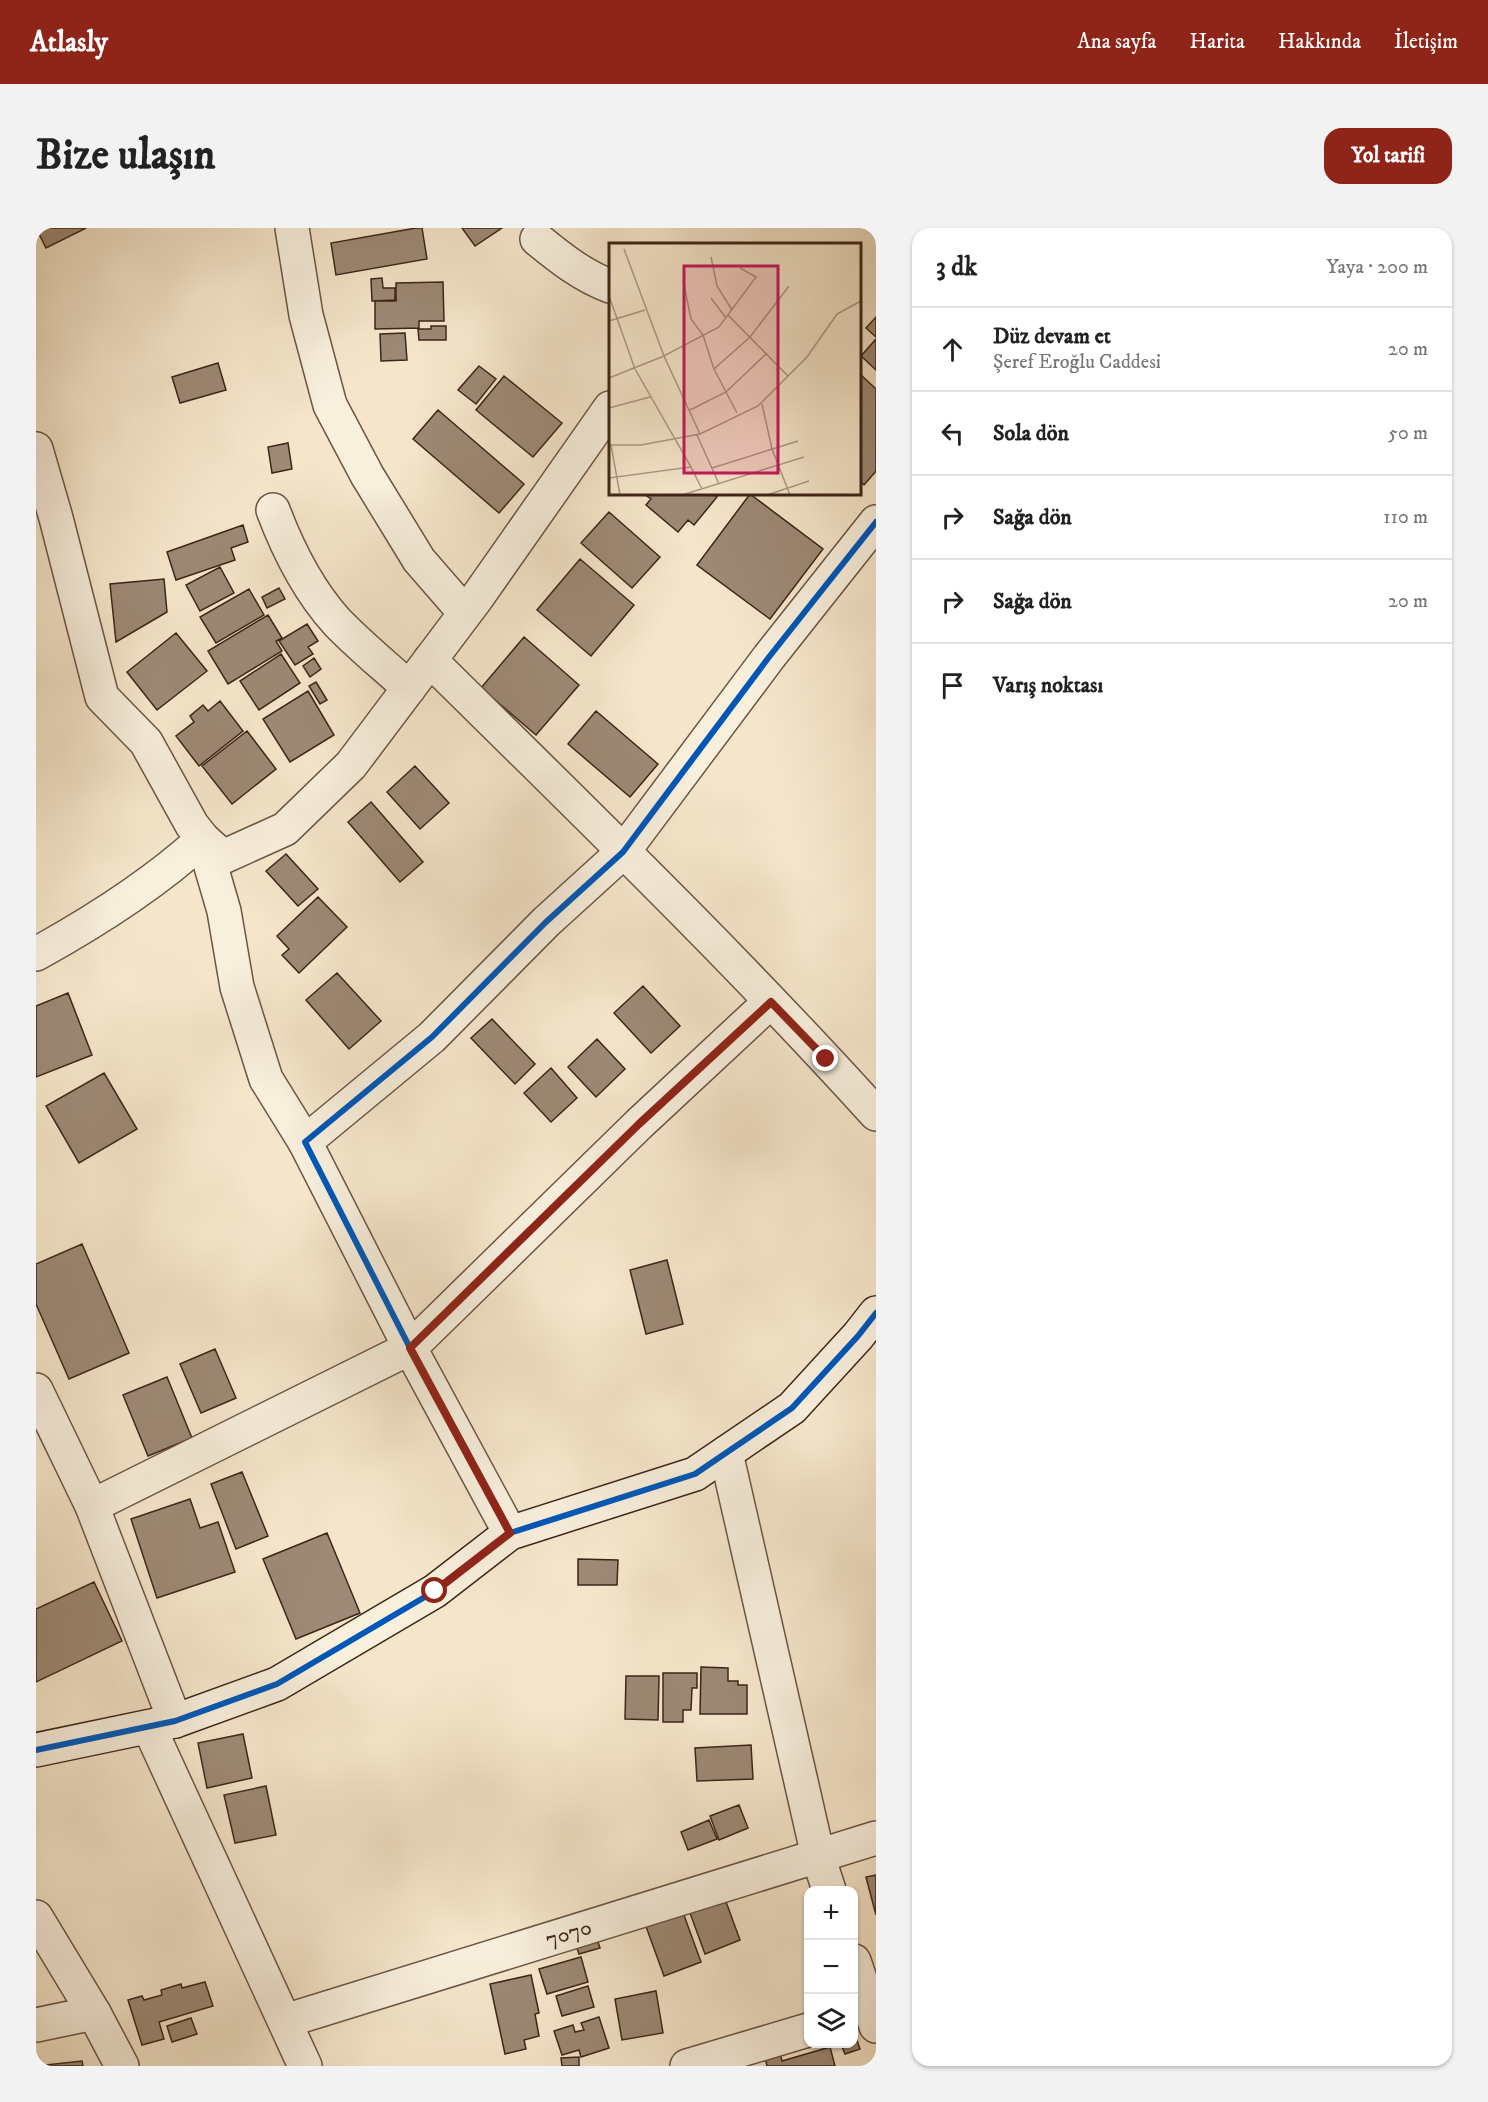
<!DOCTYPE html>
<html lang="tr">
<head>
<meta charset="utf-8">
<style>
  body { margin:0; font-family:"IM FELL DW Pica",serif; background:#f2f2f2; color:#222 }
  .controls { position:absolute; right:18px; bottom:18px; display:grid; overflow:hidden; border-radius:12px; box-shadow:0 2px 4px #0004 }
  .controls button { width:54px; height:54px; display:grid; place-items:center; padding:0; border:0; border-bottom:2px solid #e0e0e0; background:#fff; color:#222; font:30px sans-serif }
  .stop { position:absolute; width:18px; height:18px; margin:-14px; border:4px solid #8f2418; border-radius:50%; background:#fff }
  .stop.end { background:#8f2418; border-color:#fff; box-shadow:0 2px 6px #0008 }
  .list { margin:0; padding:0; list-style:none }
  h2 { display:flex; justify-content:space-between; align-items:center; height:78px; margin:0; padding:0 24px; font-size:26px }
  h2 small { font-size:20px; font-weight:400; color:#767676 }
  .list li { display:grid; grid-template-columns:39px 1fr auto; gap:18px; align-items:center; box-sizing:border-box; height:84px; padding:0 24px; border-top:2px solid #e0e0e0 }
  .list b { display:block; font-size:22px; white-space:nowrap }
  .list p { margin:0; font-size:20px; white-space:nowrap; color:#767676 }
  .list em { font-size:20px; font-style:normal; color:#767676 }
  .icon { flex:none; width:33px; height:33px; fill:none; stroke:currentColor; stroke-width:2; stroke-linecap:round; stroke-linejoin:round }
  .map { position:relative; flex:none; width:840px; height:1838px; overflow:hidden; border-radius:18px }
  header { display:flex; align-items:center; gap:36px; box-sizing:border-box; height:84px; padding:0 30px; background:#8f2418; color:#fff }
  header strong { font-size:28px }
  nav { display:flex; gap:33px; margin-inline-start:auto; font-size:21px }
  .intro { display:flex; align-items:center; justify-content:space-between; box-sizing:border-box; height:144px; padding:0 36px }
  h1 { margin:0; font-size:42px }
  .button { padding:15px 27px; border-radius:18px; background:#8f2418; color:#fff; font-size:21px; font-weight:700 }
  main { display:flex; gap:36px; padding:0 36px }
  aside { flex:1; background:#fff; border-radius:18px; box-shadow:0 2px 4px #0004 }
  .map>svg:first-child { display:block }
</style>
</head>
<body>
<header>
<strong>Atlasly</strong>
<nav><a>Ana sayfa</a><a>Harita</a><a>Hakkında</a><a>İletişim</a></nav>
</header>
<div class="intro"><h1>Bize ulaşın</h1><a class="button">Yol tarifi</a></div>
<main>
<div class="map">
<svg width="840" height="1838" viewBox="0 0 840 1838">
  <rect width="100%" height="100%" fill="#f5e6cb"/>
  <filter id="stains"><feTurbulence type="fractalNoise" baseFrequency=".00333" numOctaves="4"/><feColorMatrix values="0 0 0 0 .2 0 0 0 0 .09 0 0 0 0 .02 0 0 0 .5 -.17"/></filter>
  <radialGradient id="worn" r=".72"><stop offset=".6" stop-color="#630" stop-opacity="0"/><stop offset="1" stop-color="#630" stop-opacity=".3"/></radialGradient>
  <!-- building -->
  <path fill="#9d8975" stroke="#3d2518" stroke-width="1.5" d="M0,0H50L10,20Z
    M380,0H386L391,31L300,47L295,15Z
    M426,0H466L439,18Z
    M346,50L347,60H359V72L336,73L335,51Z
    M407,54L408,93H383V100L339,101V73H360V55Z
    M840,89V109L830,100Z
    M395,98H410V112H383L382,101H395Z
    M369,105L371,132L345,133L344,106Z
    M840,111V142L825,128Z
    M182,135L190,162L144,175L136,149Z
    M443,138L460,151L440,176L422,162Z
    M824,146L840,161V243L828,257L824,253Z
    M468,148L526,195L497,229L440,182Z
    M402,182L488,256L463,285L377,211Z
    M252,215L256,241L236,245L232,219Z
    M608,266H677L681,269L658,297L652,292L642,304L610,277L615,271Z
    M714,266L787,321L734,391L661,337Z
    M573,284L624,329L596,360L545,315Z
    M207,297L212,314L195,320L199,332L140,352L131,324Z
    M544,331L598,377L555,428L501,382Z
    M184,339L198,365L164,383L150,357Z
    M128,351L131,384L80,414L74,356Z
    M243,360L249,371L231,380L226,369Z
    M213,361L228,387L180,415L164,389Z
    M232,387L246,410L240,413L246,423L192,456L172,423Z
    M271,396L282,413L272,419L277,426L259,437L243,413Z
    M140,405L171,443L121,482L91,444Z
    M488,409L543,457L500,507L445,460Z
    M245,426L264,455L223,482L204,453Z
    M278,430L285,441L274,449L267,438Z
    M280,454L291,472L284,476L273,458Z
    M272,463L298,507L254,534L227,491Z
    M184,473L207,503L163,538L140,508L158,494L154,488L167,477L172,483Z
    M560,483L622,536L594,569L532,516Z
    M211,503L240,541L196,576L166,538Z
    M379,538L413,575L384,601L351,564Z
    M335,574L387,634L364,654L312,594Z
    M250,626L282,661L262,678L230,643Z
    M282,669L311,699L263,745L246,727L253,721L241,708Z
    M301,745L345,793L313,821L270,772Z
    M607,758L644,798L615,825L578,785Z
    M32,765L56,827L0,849V778Z
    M456,791L499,836L479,856L435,810Z
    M561,811L589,841L560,869L532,839Z
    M515,840L541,870L515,894L488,865Z
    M68,845L101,901L43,935L10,878Z
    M46,1016L93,1125L33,1151L0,1076V1036Z
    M631,1032L647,1096L610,1106L594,1042Z
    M179,1121L200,1170L165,1185L144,1136Z
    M131,1149L156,1210L112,1228L87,1167Z
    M206,1244L232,1308L200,1321L175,1256Z
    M154,1271L164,1300L182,1294L199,1344L121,1370L95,1291Z
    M291,1305L324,1385L260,1411L227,1331Z
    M542,1331L582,1332L581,1357H542Z
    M58,1354L86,1413L0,1454V1381Z
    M665,1439L692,1440V1453H702V1457H711V1486H664Z
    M627,1445H661V1460H656L655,1482H647V1494H627Z
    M590,1448H623L622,1492L589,1491Z
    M207,1506L216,1550L171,1560L162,1515Z
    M715,1517L717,1551L661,1553L659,1520Z
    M230,1558L240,1607L199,1615L188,1567Z
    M703,1577L712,1600L683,1612L674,1588Z
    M673,1592L681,1611L652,1622L645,1604Z
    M840,1647V1687L830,1649Z
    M689,1671L704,1712L669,1726L654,1685Z
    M645,1679L665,1734L628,1748L608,1693Z
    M559,1705L564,1720L543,1726L538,1711Z
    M545,1729L552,1754L511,1766L503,1741Z
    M495,1747L503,1785L499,1786L503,1808L488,1812L490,1821L469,1826L454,1756Z
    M169,1754L177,1778L123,1794L128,1811L106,1817L92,1772L106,1768L108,1772L126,1767L125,1762L145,1756L146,1760Z
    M552,1758L558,1779L526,1788L520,1768Z
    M620,1763L627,1805L586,1812L579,1771Z
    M563,1789L573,1820L545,1829L543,1822L526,1827L518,1803L537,1797L539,1804L548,1802L545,1795Z
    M155,1790L161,1806L136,1814L131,1798Z
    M818,1804L824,1821L809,1826L805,1816H818Z
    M794,1819L799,1838H731L729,1829L744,1825L746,1833Z
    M543,1829V1838H526L525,1830Z
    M46,1833L47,1838H0Z"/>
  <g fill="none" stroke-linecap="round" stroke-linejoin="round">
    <defs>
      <g id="street">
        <path d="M256,0L270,87L294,177L331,247L383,332L429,385"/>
        <path d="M501,11C524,30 547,48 574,58"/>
        <path d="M0,221L20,290L66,469L110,514L156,597L167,611L188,683L201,759L230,851L269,914"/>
        <path d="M237,282C252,322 272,362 301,394C323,417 349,438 373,460"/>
        <path d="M394,432C545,581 698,729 840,886"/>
        <path d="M0,726C58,694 118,656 167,611L187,629L249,601L315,537L440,371L574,180"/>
        <path d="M0,1162L56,1278L139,1493"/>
        <path d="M690,1225L782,1628L793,1662"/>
        <path d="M56,1278L374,1120L603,896L734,774"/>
        <path d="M474,1305L374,1120L269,914L396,809L510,694L587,624L733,429L840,294"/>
        <path d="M113,1499L269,1838"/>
        <path d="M0,1689L58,1785L0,1797"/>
        <path d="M818,1733L840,1798"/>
        <path d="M58,1785L86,1838"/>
        <path id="s1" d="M249,1793L840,1610"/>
        <path d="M651,1838L772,1802"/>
      </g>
      <path id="secondary" d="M0,1522L139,1493L241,1456L399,1363L474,1305L659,1246L756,1180L822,1108L840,1085"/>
    </defs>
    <!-- street casing -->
    <use href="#street" stroke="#6b5545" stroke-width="36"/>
    <!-- secondary casing -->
    <use href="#secondary" stroke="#3d2518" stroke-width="36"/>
    <!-- street -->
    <use href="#street" stroke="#f8efdd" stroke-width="33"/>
    <!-- secondary -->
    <use href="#secondary" stroke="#f8efdd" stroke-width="33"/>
    <defs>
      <path id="cycleway" d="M474,1305L374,1120L269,914L396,809L510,694L587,624L733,429L840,294
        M0,1522L139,1493L241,1456L399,1363L474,1305L659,1246L756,1180L822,1108L840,1085"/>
    </defs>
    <!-- cycleway casing -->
    <use href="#cycleway" stroke="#f8efdd" stroke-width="10"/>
    <!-- cycleway -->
    <use href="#cycleway" stroke="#0057b8" stroke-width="6"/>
  </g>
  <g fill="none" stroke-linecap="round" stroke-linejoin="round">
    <!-- route -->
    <path stroke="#8f2418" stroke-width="8" d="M399,1363L474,1305L374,1120L603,896L735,774L790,831"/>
  </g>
  <g text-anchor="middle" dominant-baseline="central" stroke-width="4.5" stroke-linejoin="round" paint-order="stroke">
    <!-- street labels -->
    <g font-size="22" fill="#3d2518" stroke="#f8efdd">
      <text stroke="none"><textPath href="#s1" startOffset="297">7070</textPath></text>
    </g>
  </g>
  <!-- overview -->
  <g transform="translate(573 15)">
    <rect width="252" height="252" fill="#f5e6cb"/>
    <path fill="none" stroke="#ab9983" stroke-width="1.5" d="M15,6L55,113L110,84L147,34L131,25M102,14L108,43L123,67M74,37L82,76L94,92L105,126M0,53L26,126L82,224L0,235M102,55L117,75M119,72L179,133M0,78L36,67M0,135L55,113L91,191M153,161L163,206L181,252M0,165L41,154M81,167L117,149L158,110M128,170L105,126L141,94L180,43M88,192L110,241M0,202H32L91,191L149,163L198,114L228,71L252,58M2,202L11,252M82,224L93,246M103,225L189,198M73,252L195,214M158,252L200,238"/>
    <path fill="#c2185b" fill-opacity="0.15" stroke="#c2185b" stroke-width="3" d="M75,23H169V230H75Z"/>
    <rect width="252" height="252" fill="none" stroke="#3d2518" stroke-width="3"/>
  </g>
  <rect width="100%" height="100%" filter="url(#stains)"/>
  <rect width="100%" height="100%" fill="url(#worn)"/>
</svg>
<div class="controls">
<button>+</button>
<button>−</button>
<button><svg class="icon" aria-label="layers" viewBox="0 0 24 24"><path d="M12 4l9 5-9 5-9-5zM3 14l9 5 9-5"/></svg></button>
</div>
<div class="stop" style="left:399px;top:1363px"></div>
<div class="stop end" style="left:790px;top:831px"></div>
</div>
<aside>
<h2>3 dk<small>Yaya · 200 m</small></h2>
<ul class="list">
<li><svg class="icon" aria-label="ahead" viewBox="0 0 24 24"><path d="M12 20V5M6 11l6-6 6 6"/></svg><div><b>Düz devam et</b><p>Şeref Eroğlu Caddesi</p></div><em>20 m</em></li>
<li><svg class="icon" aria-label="left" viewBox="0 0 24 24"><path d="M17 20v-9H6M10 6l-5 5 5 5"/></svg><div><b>Sola dön</b></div><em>50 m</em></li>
<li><svg class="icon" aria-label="right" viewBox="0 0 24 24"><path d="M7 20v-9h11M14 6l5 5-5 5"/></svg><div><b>Sağa dön</b></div><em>110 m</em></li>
<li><svg class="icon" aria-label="right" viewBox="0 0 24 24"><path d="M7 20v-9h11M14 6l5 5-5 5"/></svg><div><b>Sağa dön</b></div><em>20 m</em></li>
<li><svg class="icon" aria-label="arrive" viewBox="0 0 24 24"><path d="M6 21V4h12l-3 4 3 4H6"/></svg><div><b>Varış noktası</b></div></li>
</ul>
</aside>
</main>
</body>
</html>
